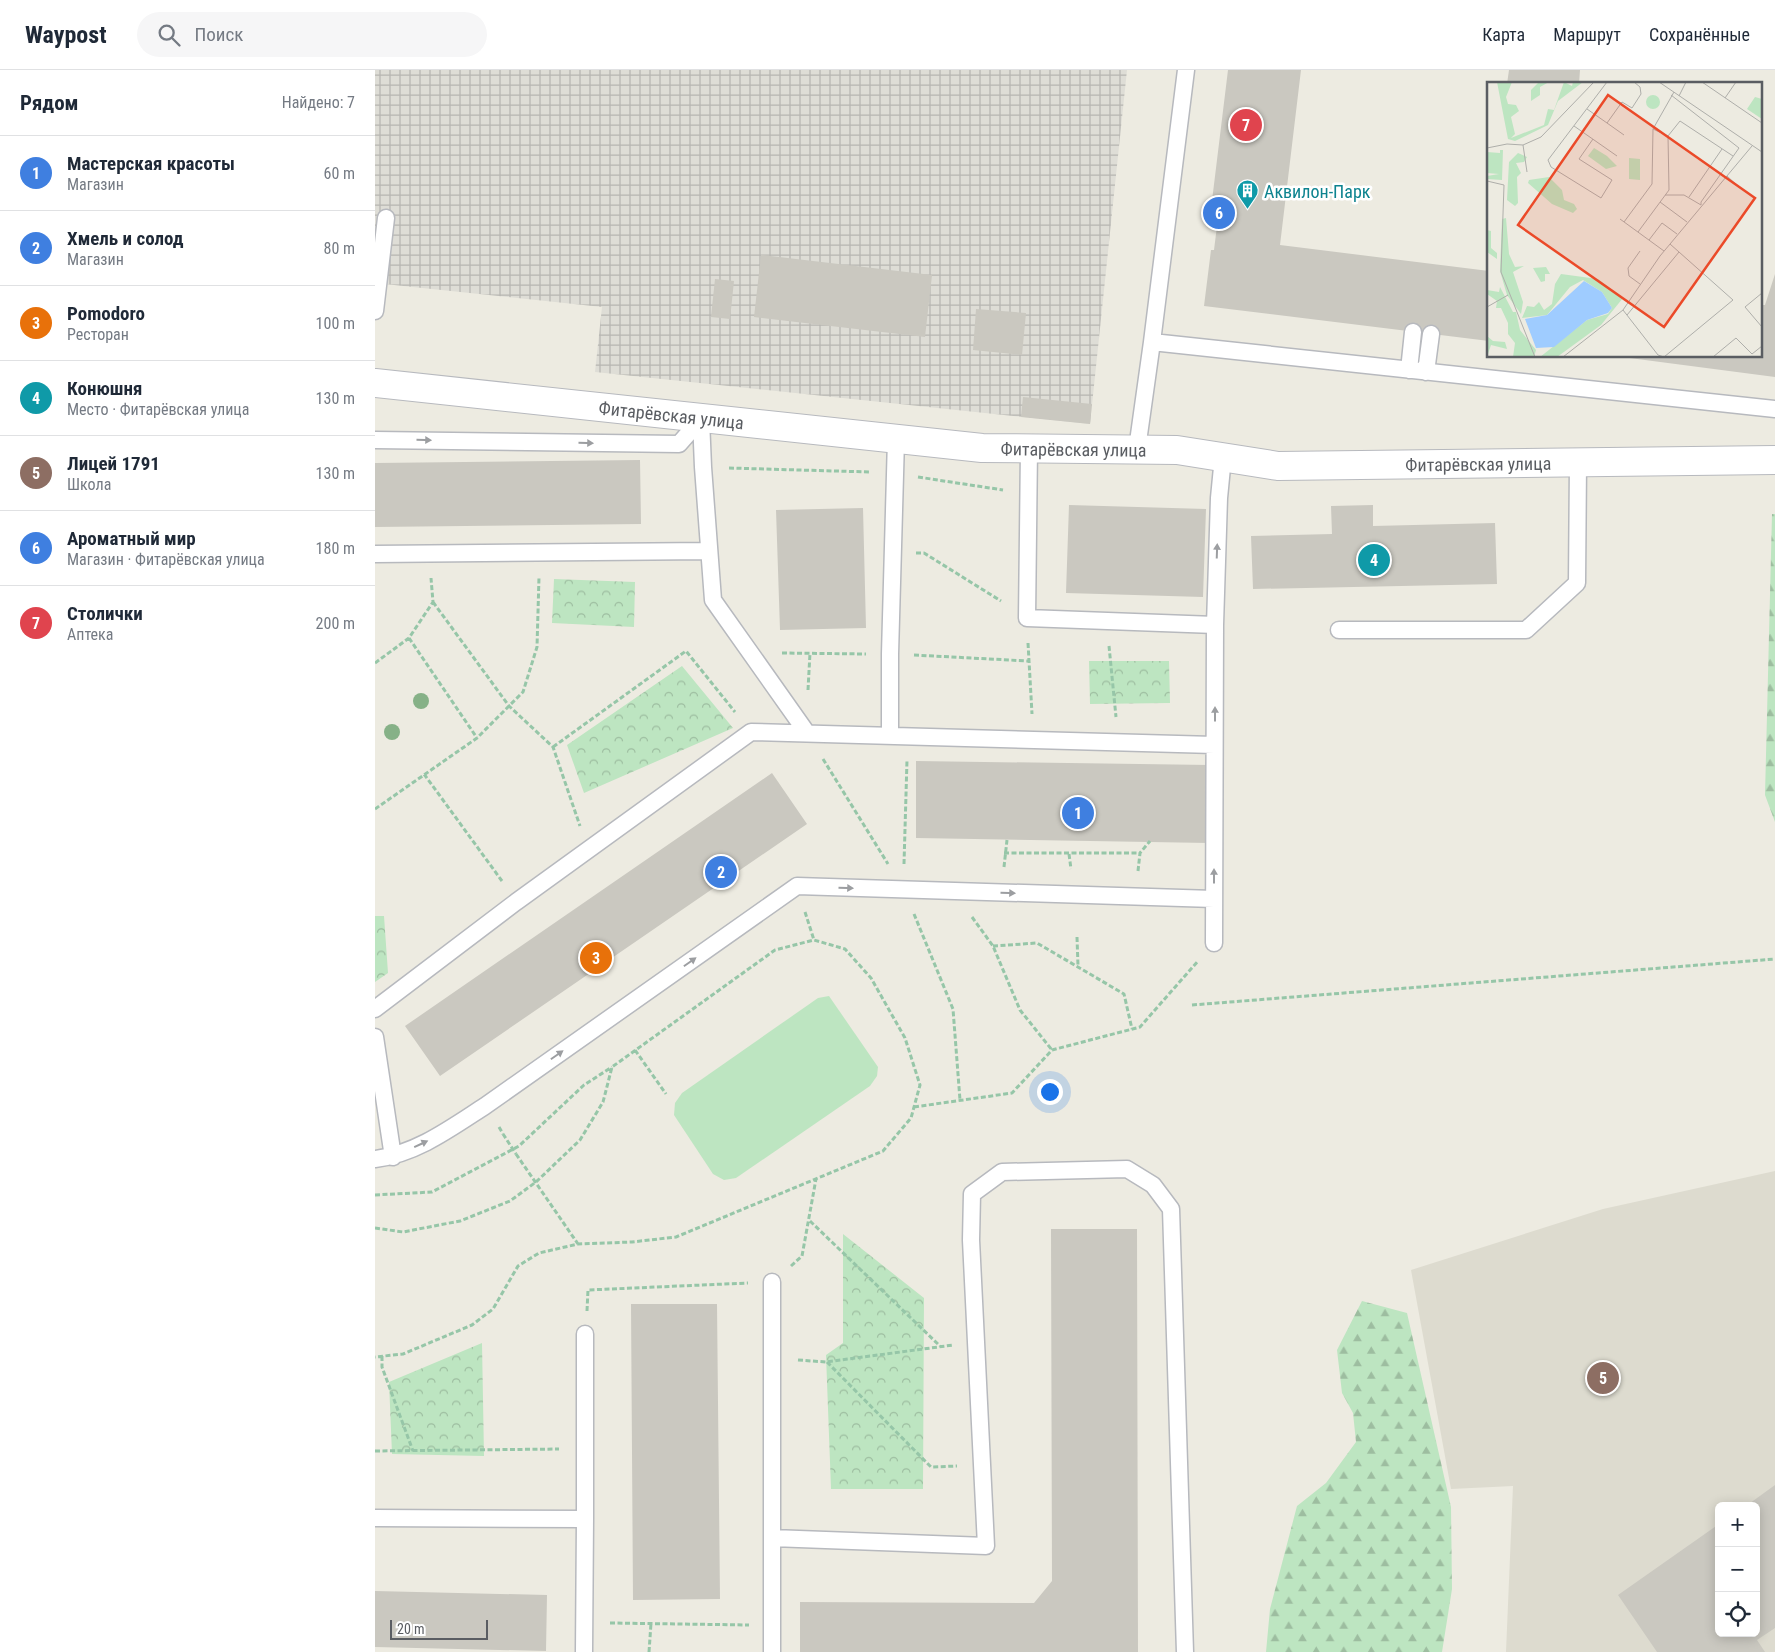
<!DOCTYPE html>
<html lang="ru">
<head>
<meta charset="utf-8">
<style>
  body { margin:0; font-family:"Roboto Condensed",sans-serif; background:#f6f6f7; color:#1f2937 }
  .controls { position:absolute; right:15px; bottom:15px; display:grid; overflow:hidden; border-radius:8px; box-shadow:0 2px 12px #0003 }
  .controls button { width:45px; height:45px; display:grid; place-items:center; padding:0; border:0; border-bottom:1px solid #e0e1e3; background:#fff; color:#1f2937; font:25px sans-serif }
  .scale { position:absolute; left:15px; bottom:12px; width:98px; box-sizing:border-box; padding-left:5px; border:2px solid #5a5d62; border-top:0; font-size:14px; line-height:18px; white-space:nowrap; color:#5a5d62; -webkit-text-stroke:4px #fff; paint-order:stroke }
  .you { position:absolute; left:674px; top:1021px; width:18px; height:18px; margin:-12px; border:4px solid #fff; border-radius:50%; background:#1a73e8; box-shadow:0 0 0 8px #1a73e833 }
  .badge { display:grid; place-items:center; width:32px; height:32px; border-radius:50%; background:#eb4a29; color:#fff; font-size:16px; font-weight:700 }
  .pin { position:absolute; translate:-50% -50%; border:2px solid #fff; box-shadow:0 1px 5px #0006 }
  .list { margin:0; padding:0; list-style:none }
  h2 { display:flex; justify-content:space-between; align-items:center; height:65px; margin:0; padding:0 20px; font-size:21px }
  h2 small { font-size:16px; font-weight:400; color:#747a83 }
  .list li { display:grid; grid-template-columns:32px 1fr auto; gap:15px; align-items:center; box-sizing:border-box; height:75px; padding:0 20px; border-top:1px solid #e0e1e3 }
  .list b { display:block; font-size:19px; white-space:nowrap }
  .list p { margin:0; font-size:16px; white-space:nowrap; color:#747a83 }
  .list em { font-size:16px; font-style:normal; color:#747a83 }
  .icon { flex:none; width:28px; height:28px; fill:none; stroke:currentColor; stroke-width:2; stroke-linecap:round; stroke-linejoin:round }
  .map { position:relative; flex:none; width:1400px; height:1582px; overflow:hidden }
  header { display:flex; align-items:center; gap:30px; box-sizing:border-box; height:70px; padding:0 25px; background:#fff; border-bottom:1px solid #e0e1e3 }
  header strong { font-size:24px }
  nav { display:flex; gap:28px; margin-inline-start:auto; font-size:18px }
  .search { width:350px; height:45px; background:#f6f6f7; display:flex; align-items:center; gap:12px; box-sizing:border-box; padding:0 18px; border-radius:28px; color:#747a83; font-size:19px }
  main { display:flex }
  aside { flex:1; background:#fff }
  .map>svg:first-child { display:block }
</style>
</head>
<body>
<header>
<strong>Waypost</strong>
<div class="search"><svg class="icon" aria-label="search" viewBox="0 0 24 24"><circle cx="10" cy="10" r="6"/><path d="M15 15l6 6"/></svg>Поиск</div>
<nav><a>Карта</a><a>Маршрут</a><a>Сохранённые</a></nav>
</header>
<main>
<aside>
<h2>Рядом<small>Найдено: 7</small></h2>
<ul class="list">
<li><span class="badge" style="background:#3f7fe0">1</span><div><b>Мастерская красоты</b><p>Магазин</p></div><em>60 m</em></li>
<li><span class="badge" style="background:#3f7fe0">2</span><div><b>Хмель и солод</b><p>Магазин</p></div><em>80 m</em></li>
<li><span class="badge" style="background:#e8710a">3</span><div><b>Pomodoro</b><p>Ресторан</p></div><em>100 m</em></li>
<li><span class="badge" style="background:#0f9aa8">4</span><div><b>Конюшня</b><p>Место · Фитарёвская улица</p></div><em>130 m</em></li>
<li><span class="badge" style="background:#8d6e63">5</span><div><b>Лицей 1791</b><p>Школа</p></div><em>130 m</em></li>
<li><span class="badge" style="background:#3f7fe0">6</span><div><b>Ароматный мир</b><p>Магазин · Фитарёвская улица</p></div><em>180 m</em></li>
<li><span class="badge" style="background:#e0444e">7</span><div><b>Столички</b><p>Аптека</p></div><em>200 m</em></li>
</ul>
</aside>
<div class="map">
<svg width="1400" height="1582" viewBox="0 0 1400 1582">
  <defs>
    <pattern id="industrial-grid" width="8" height="8" patternUnits="userSpaceOnUse" patternTransform="scale(1.25)"><rect width="8" height="8" fill="#deddd6"/><path d="M0 4h8M4 0v8" fill="none" stroke="#b7b6b1"/></pattern>
    <pattern id="forest-firs" width="22" height="20" patternUnits="userSpaceOnUse" patternTransform="scale(1.25)"><rect width="22" height="20" fill="#bde5c1"/><path d="M5 1l3.5 6h-7zM16 11l3.5 6h-7z" fill="#9dbda0"/></pattern>
    <pattern id="park-crowns" width="20" height="18" patternUnits="userSpaceOnUse" patternTransform="scale(1.25)"><rect width="20" height="18" fill="#bde5c1"/><path d="M2 6a3 3 0 1 1 6 0M12 15a3 3 0 1 1 6 0" fill="none" stroke="#9dbda0"/></pattern>
  </defs>
  <rect width="100%" height="100%" fill="#edebe1"/>
  <!-- industrial -->
  <path fill="url(#industrial-grid)" d="M0,0H752L715,354L220,302L227,237L0,213Z"/>
  <!-- education -->
  <path fill="#dddbcf" fill-rule="evenodd" d="M1400,1101V1582H1131L1138,1416L1076,1419L1036,1200L1228,1139ZM1344,1436H1381V1563H1344Z"/>
  <!-- green -->
  <path fill="#bde5c1" d="M454,926L503,997L502,1006L495,1016L361,1108L349,1110L338,1104L299,1045L300,1033L307,1023L443,928Z"/>
  <!-- forest -->
  <path fill="url(#forest-firs)" d="M1397,444H1400V752L1390,725Z
    M987,1231L1032,1243L1076,1437L1077,1519L1067,1582H891L895,1539L922,1436L951,1413L981,1372L978,1343L967,1323L962,1280Z"/>
  <!-- park -->
  <path fill="url(#park-crowns)" d="M179,509L260,512L259,557L177,553Z
    M714,591H794L795,633L715,634Z
    M307,596L358,658L209,723L192,675Z
    M0,846H9L13,903L0,912Z
    M468,1164L549,1228L548,1419H456L451,1285L468,1273Z
    M107,1273L109,1386L17,1384L14,1312Z"/>
  <!-- building -->
  <path fill="#cac8c0" d="M853,0H926L905,175L1114,201V271L829,236L836,180H839L843,148L835,147Z
    M1134,0H1205L1204,14H1132Z
    M386,185L557,205L550,267L379,247Z
    M1400,204V307L1247,287L1386,286V235H1390Z
    M340,209L359,211L355,249L336,247Z
    M601,239L651,243L647,285L598,280Z
    M648,327L717,334L715,354L646,347Z
    M265,390L266,454L0,457V393Z
    M694,435L831,439L828,527L691,523Z
    M998,435V456L1120,453L1122,514L878,519L876,466L957,464L956,436Z
    M488,438L491,558L405,560L401,440Z
    M541,691L835,695L834,773L541,768Z
    M397,703L432,754L65,1006L30,956Z
    M676,1159H762L763,1582H425V1532L659,1533L677,1511Z
    M256,1234H342L345,1529L258,1530Z
    M1400,1415V1558L1382,1570L1390,1582H1282L1243,1525L1344,1454V1563H1381V1436H1371Z
    M0,1521L172,1525L171,1581L0,1577Z"/>
  <g fill="none" stroke-linecap="round" stroke-linejoin="round">
    <defs>
      <path id="lane" d="M0,241L11,148
        M777,272L1400,339
        M1034,300L1038,262
        M1051,302L1056,264
        M326,349L328,397L338,530L432,663
        M0,370L304,374L326,349
        M654,378L652,548L840,555
        M762,379L777,272L811,0
        M0,484L334,481
        M964,560H1151L1202,513L1203,393
        M515,665V584L521,369
        M839,873L840,555L844,428L848,387
        M0,939L141,832L376,662L839,675
        M0,967L18,1087
        M0,1089C41,1084 76,1058 110,1036L422,816L839,829
        M210,1264V1449
        M0,1448L210,1449L209,1582
        M397,1468L611,1476L596,1170L597,1124L627,1102L752,1099L778,1115L796,1139L810,1582
        M397,1582V1212"/>
      <g id="street">
        <path id="s1" d="M0,313L607,378L802,380L903,396L1400,390"/>
      </g>
    </defs>
    <!-- lane casing -->
    <use href="#lane" stroke="#b7b9be" stroke-width="19"/>
    <!-- street casing -->
    <use href="#street" stroke="#b7b9be" stroke-width="30"/>
    <!-- path -->
    <path stroke="#96c6a8" stroke-width="3" stroke-dasharray="5 2.5" stroke-linecap="butt" d="M354,398L495,402
      M543,407L628,420
      M541,483H549L626,531
      M58,532L134,636L178,677L205,756
      M34,568L102,668
      M653,573L657,644
      M734,576L741,647
      M407,583L491,584
      M539,585L653,591
      M0,593L34,568L58,532L56,508
      M433,620L435,583
      M178,677L311,581L360,642
      M448,689L513,794
      M49,704L127,811
      M0,739L102,668L148,622L162,577L164,507
      M629,783H765
      M694,784L696,799
      M529,794L532,690
      M629,797L632,770
      M763,801L765,783L775,771
      M430,842L439,870
      M539,844L578,939L585,1030
      M597,847L618,876L645,940L677,980
      M702,867L703,896
      M618,876L662,873L749,924L757,959
      M817,935L1400,889
      M260,980L291,1024
      M539,1037L637,1023L677,980L765,957L823,891
      M124,1057L128,1064
      M141,1084L203,1174
      M0,1125L57,1122L144,1076L209,1015L237,997
      M435,1151L565,1276
      M0,1158L28,1162L85,1151L135,1131L161,1112L205,1070L228,1032L237,997L400,880L439,870L470,879L496,908L530,968L545,1015L536,1048L508,1081L301,1167L257,1172L203,1174L164,1183L143,1196L118,1239L97,1255L28,1284L0,1287
      M416,1196L427,1186L441,1109
      M212,1241L213,1220L373,1213
      M7,1286V1297L38,1381
      M423,1290L451,1292L578,1275
      M452,1292L556,1397L582,1396
      M0,1381L184,1379
      M235,1553L374,1555
      M274,1582L276,1553"/>
    <!-- lane -->
    <use href="#lane" stroke="#fff" stroke-width="16"/>
    <!-- street -->
    <use href="#street" stroke="#fff" stroke-width="28"/>
    <!-- path-bridge -->
    <path stroke="#96c6a8" stroke-width="3" stroke-dasharray="5 2.5" stroke-linecap="butt" d="M128,1064L141,1084"/>
  </g>
  <!-- trees -->
  <g fill="#86b187">
    <circle cx="46" cy="631" r="8"/>
    <circle cx="17" cy="662" r="8"/>
  </g>
  <!-- one-way arrows -->
  <defs><path id="oneway-solid" d="M-6-.8H1V-3.2L6.5 0L1 3.2V.8H-6Z" transform="scale(1.25)"/></defs>
  <g fill="#9c9ea1">
    <use href="#oneway-solid" transform="translate(49 370) rotate(1)"/>
    <use href="#oneway-solid" transform="translate(211 373) rotate(1)"/>
    <use href="#oneway-solid" transform="translate(842 481) rotate(-88)"/>
    <use href="#oneway-solid" transform="translate(840 644) rotate(-90)"/>
    <use href="#oneway-solid" transform="translate(839 806) rotate(-90)"/>
    <use href="#oneway-solid" transform="translate(471 818) rotate(2)"/>
    <use href="#oneway-solid" transform="translate(633 823) rotate(2)"/>
    <use href="#oneway-solid" transform="translate(315 892) rotate(-35)"/>
    <use href="#oneway-solid" transform="translate(182 985) rotate(-35)"/>
    <use href="#oneway-solid" transform="translate(46 1074) rotate(-25)"/>
  </g>
  <!-- icons -->
  <defs>
    <symbol id="building-pin" viewBox="-11 -11 22 30"><path d="M0 17L-7.5 6A9.5 9.5 0 1 1 7.5 6Z" fill="#0f9aa8" stroke="#fff"/><path d="M-4-6H4V6H1V3H-1V6H-4ZM-2.5-4.3h1.7v1.8h-1.7ZM.8-4.3h1.7v1.8H.8ZM-2.5-1h1.7V.8h-1.7ZM.8-1h1.7V.8H.8Z" fill="#fff"/></symbol>
  </defs>
  <g fill-rule="evenodd">
    <use href="#building-pin" x="860" y="108" width="25" height="34"/>
  </g>
  <g text-anchor="middle" dominant-baseline="central" stroke-width="5" stroke-linejoin="round" paint-order="stroke">
    <!-- culture labels -->
    <g font-size="18" fill="#0d838f" stroke="#fff" text-anchor="start">
      <text x="889" y="121">Аквилон-Парк</text>
    </g>
    <!-- street labels -->
    <g font-size="18" fill="#5a5d62" stroke="#fff">
      <text stroke="none"><textPath href="#s1" startOffset="298">Фитарёвская улица</textPath></text>
      <text stroke="none"><textPath href="#s1" startOffset="702">Фитарёвская улица</textPath></text>
      <text stroke="none"><textPath href="#s1" startOffset="1108">Фитарёвская улица</textPath></text>
    </g>
  </g>
  <!-- overview -->
  <g transform="translate(1112 12)">
    <rect width="275" height="275" fill="#edebe1"/>
    <path d="M10,0H25L19,15L21,22L29,23L32,29L24,35L28,52L24,56L57,43L61,27L67,28L77,0L85,4L86,0H96L71,19L61,43L28,59L21,57ZM52,0H62L53,5V13L44,19V8ZM159 20a7 7 0 1 1 14 0a7 7 0 1 1-14 0ZM13,68H16L15,98L0,97V94L12,92L0,91V70L13,71ZM31,71L40,75L37,80L29,81L34,91L30,95L31,121L28,124L20,118L22,80ZM142,76L153,77V98L142,97ZM59,185L63,192H58V199L54,200L46,186Z" fill="#bde5c1"/>
    <path d="M62,95L75,108L77,118L87,122L90,127L86,131L65,122L41,101L42,98ZM19,136L22,172L28,185L37,184L26,190L36,220L34,232L20,213L13,189L15,137ZM0,148L4,149V166L10,171V177L0,170ZM74,192L111,197L136,216L114,243L70,275H53L100,238L121,232L125,226L115,210L96,198L83,205L60,233L35,236L40,224L47,225L52,220L57,228L65,222L68,202ZM13,205L26,230H29L33,248L49,268L47,275H26L28,261L21,252V241L14,226H9L10,219L0,212V208L12,210ZM0,254L6,259L18,260L20,267L4,263L0,275Z" fill="#bde5c1"/>
    <path d="M268,15L275,17V37L260,27ZM107,66L120,74L130,84L119,87L101,74Z" fill="#bde5c1"/>
    <path d="M97,199L115,210L125,226L121,231L100,238L67,265L49,266L38,237L60,233Z" fill="#9fccff"/>
    <path fill="none" stroke="#aeaeaa" stroke-width="1" d="M172,0L275,70M215,0L275,41M192,14L199,0M238,16L249,0M100,27L120,41L135,20L145,26L154,12L153,5L147,0M120,41L137,53M87,44L130,74M181,54L193,39L246,74M106,57L92,77L125,98L114,116L64,85L61,78L120,0M36,63L40,90M0,66L20,62L36,63L54,55L107,0M240,94L254,107M0,99L17,103L14,190L48,275M178,113H197L214,123V120L252,66L184,13M202,115L235,67M173,120L200,140M133,137L177,169M137,140L165,102L166,47L187,10M151,150L182,108L181,54L166,47M162,158L175,141L190,152M153,169L141,186L142,194L153,202M275,211L258,225L275,245M0,225L21,213M136,228L171,273L177,275L246,218L183,162M140,233L192,170M76,275L136,228L173,174L265,64M226,275L249,256L265,272L275,264"/>
    <path fill="#eb4a29" fill-opacity="0.15" stroke="#eb4a29" stroke-width="2.5" d="M121,13L268,116L177,245L31,143Z"/>
    <rect width="275" height="275" fill="none" stroke="#5a5d62" stroke-width="2.5"/>
  </g>
</svg>
<div class="controls">
<button>+</button>
<button>−</button>
<button><svg class="icon" aria-label="locate" viewBox="0 0 24 24"><circle cx="12" cy="12" r="6"/><path d="M12 2v4M12 18v4M2 12h4M18 12h4"/></svg></button>
</div>
<div class="scale">20 m</div>
<div class="you"></div>
<div class="pin badge" style="left:703px;top:743px;background:#3f7fe0">1</div>
<div class="pin badge" style="left:346px;top:802px;background:#3f7fe0">2</div>
<div class="pin badge" style="left:221px;top:888px;background:#e8710a">3</div>
<div class="pin badge" style="left:999px;top:490px;background:#0f9aa8">4</div>
<div class="pin badge" style="left:1228px;top:1308px;background:#8d6e63">5</div>
<div class="pin badge" style="left:844px;top:143px;background:#3f7fe0">6</div>
<div class="pin badge" style="left:871px;top:55px;background:#e0444e">7</div>
</div>
</main>
</body>
</html>
